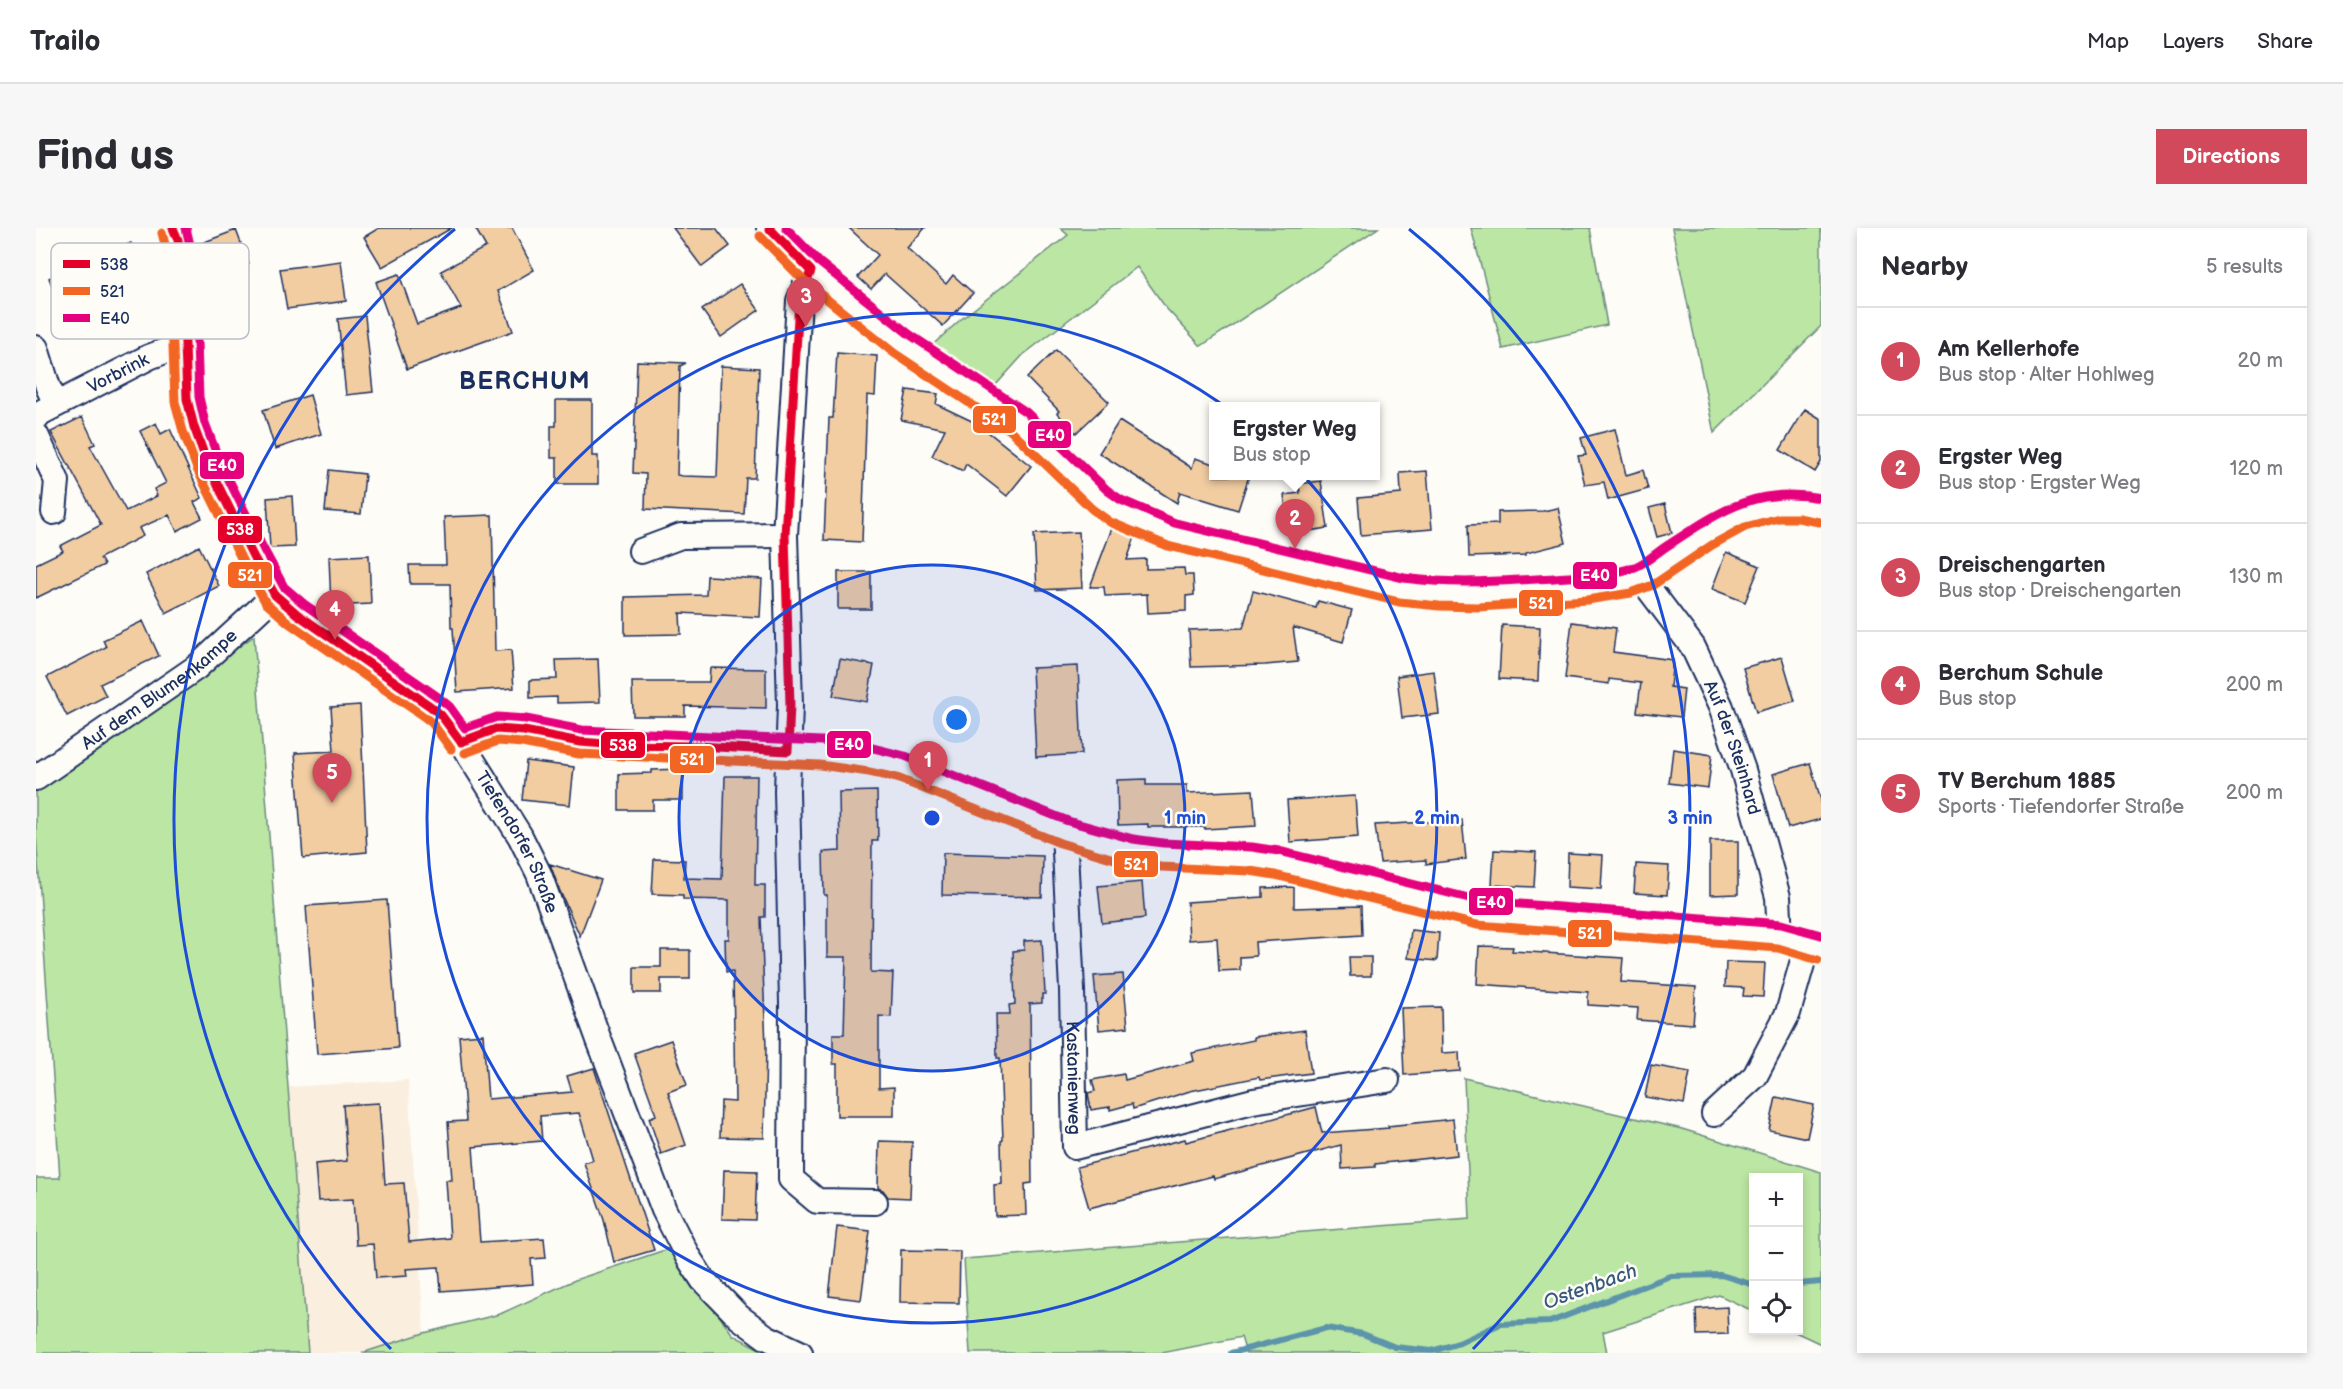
<!DOCTYPE html>
<html lang="en">
<head>
<meta charset="utf-8">
<style>
  body { margin:0; font-family:"Balsamiq Sans",sans-serif; background:#f7f7f7; color:#2b2b33 }
  .controls { position:absolute; right:18px; bottom:18px; display:grid; overflow:hidden; border-radius:0px; box-shadow:0 3px 9px #0003 }
  .controls button { width:54px; height:54px; display:grid; place-items:center; padding:0; border:0; border-bottom:2px solid #e1e1e2; background:#fff; color:#2b2b33; font:30px sans-serif }
  .you { position:absolute; left:921px; top:492px; width:21px; height:21px; margin:-15px; border:4px solid #fff; border-radius:50%; background:#1a73e8; box-shadow:0 0 0 9px #1a73e833 }
  .badge { display:grid; place-items:center; width:39px; height:39px; border-radius:50%; background:#d1495b; color:#fff; font-size:20px; font-weight:700 }
  .pin { position:absolute; translate:-50% -50px; filter:drop-shadow(0 2px 3px #0008) }
  .pin::after { content:''; position:absolute; top:32px; width:21px; height:18px; background:inherit; clip-path:polygon(0 0,100% 0,50% 100%) }
  .popup { position:absolute; left:1173px; top:174px; width:171px; height:78px; box-sizing:border-box; display:grid; place-content:center; border-radius:0px; background:#fff; filter:drop-shadow(0 2px 4px #0005); font-size:20px; white-space:nowrap; color:#7c7c81 }
  .popup b { font-size:22px; color:#2b2b33 }
  .popup::after { content:''; position:absolute; left:50%; top:100%; margin-left:-12px; border:12px solid transparent; border-top-color:#fff }
  .list { margin:0; padding:0; list-style:none }
  h2 { display:flex; justify-content:space-between; align-items:center; height:78px; margin:0; padding:0 24px; font-size:26px }
  h2 small { font-size:20px; font-weight:400; color:#7c7c81 }
  .list li { display:grid; grid-template-columns:39px 1fr auto; gap:18px; align-items:center; box-sizing:border-box; height:108px; padding:0 24px; border-top:2px solid #e1e1e2 }
  .list b { display:block; font-size:22px; white-space:nowrap }
  .list p { margin:0; font-size:20px; white-space:nowrap; color:#7c7c81 }
  .list em { font-size:20px; font-style:normal; color:#7c7c81 }
  .icon { flex:none; width:33px; height:33px; fill:none; stroke:currentColor; stroke-width:2; stroke-linecap:round; stroke-linejoin:round }
  .map { position:relative; flex:none; width:1785px; height:1125px; overflow:hidden; border-radius:0px }
  header { display:flex; align-items:center; gap:36px; box-sizing:border-box; height:84px; padding:0 30px; background:#fff; border-bottom:2px solid #e1e1e2 }
  header strong { font-size:28px }
  nav { display:flex; gap:33px; margin-inline-start:auto; font-size:21px }
  .intro { display:flex; align-items:center; justify-content:space-between; box-sizing:border-box; height:144px; padding:0 36px }
  h1 { margin:0; font-size:42px }
  .button { padding:15px 27px; border-radius:0px; background:#d1495b; color:#fff; font-size:21px; font-weight:700 }
  main { display:flex; gap:36px; padding:0 36px }
  aside { flex:1; background:#fff; border-radius:0px; box-shadow:0 3px 9px #0003 }
  .map>svg:first-child { display:block }
</style>
</head>
<body>
<header>
<strong>Trailo</strong>
<nav><a>Map</a><a>Layers</a><a>Share</a></nav>
</header>
<div class="intro"><h1>Find us</h1><a class="button">Directions</a></div>
<main>
<div class="map">
<svg width="1785" height="1125" viewBox="0 0 1785 1125">
  <rect width="100%" height="100%" fill="#fdfcf7"/>
  <filter id="ink" filterUnits="userSpaceOnUse"><feTurbulence type="fractalNoise" baseFrequency=".0167" numOctaves="2"/><feDisplacementMap in="SourceGraphic" scale="12" xChannelSelector="R" yChannelSelector="G"/><feConvolveMatrix kernelMatrix="1 2 1 2 8 2 1 2 1" color-interpolation-filters="sRGB"/></filter>
  <g filter="url(#ink)">
    <!-- built -->
    <path fill="#faeede" d="M372,852L388,1105L326,1125H272L251,859Z"/>
    <!-- green -->
    <path fill="#bce6a3" stroke="#6c8a80" stroke-width="1.5" d="M1024,0H1342L1165,118L1130,80L1101,39L987,127L958,159L892,121L924,92L1032,7Z
      M1435,0H1554L1571,97L1467,121Z
      M1636,0H1785V98L1678,205Z
      M218,408L272,1125H0V950H24L0,606V562Z
      M1428,850L1646,901L1785,944V1116L1757,1103L1762,1102V950H1718L1717,1083L1683,1067L1567,1104L1571,1125H1210L1205,1109L1126,1125H934L928,1031L1434,991Z
      M635,1020L697,1107L731,1125H326L388,1105L464,1086L539,1052Z"/>
    <g fill="none" stroke-linecap="round" stroke-linejoin="round">
      <!-- stream -->
      <path stroke="#5c94ab" stroke-width="6" d="M1762,1056L1785,1054
        M1195,1125L1290,1100L1327,1106L1359,1119L1396,1123L1423,1115L1464,1096L1514,1094L1634,1048L1685,1047L1718,1057"/>
    </g>
    <!-- building -->
    <path fill="#f2cda2" stroke="#1b2f5e" stroke-width="1.5" d="M343,0H416L346,39L328,9Z
      M439,0H476L498,42L462,63L477,103L371,141L340,54L363,46L381,96L425,80L405,43L450,19Z
      M637,0H680L694,18L666,39Z
      M813,0H889L871,20L910,56L917,47L937,65L907,98L849,46L835,61L822,49L842,27Z
      M200,2L213,36L169,52L158,18Z
      M95,15L110,49L27,85L13,50Z
      M305,33L310,73L251,81L244,41Z
      M704,56L723,82L685,109L666,82Z
      M329,88L337,164L310,167L302,91Z
      M1020,122L1073,174L1040,205L1021,185L1023,183L991,150Z
      M801,125L841,128L839,168L831,167L826,314L788,312L793,190H797Z
      M601,133L650,135L644,138L641,247L646,248L681,249L685,138L723,140L719,250H710L708,286L609,281L610,246L597,245Z
      M871,162L902,166L900,176L942,196L995,238L971,268L930,236L927,243L896,228L909,201L865,192Z
      M274,167L285,206L239,221L227,182Z
      M520,172H556V228H562V256H521V230H515V198H520Z
      M1769,181L1785,191V234L1779,244L1744,222Z
      M46,189L59,216L54,218L90,283L121,268L118,261L130,255L104,203L120,195L125,206L134,201L166,270L158,274L166,290L141,303L133,287L103,300L107,308L64,330L68,337L0,370V336L27,323L24,318L65,297L15,204Z
      M1083,193L1156,240L1159,230L1178,236V248H1213L1202,282L1144,264L1141,275L1063,225Z
      M1579,201L1590,247L1607,242L1612,261L1572,272L1568,254L1549,257L1542,228L1550,227L1545,210Z
      M293,242L329,246L325,286L289,283Z
      M1391,243L1396,301L1325,307L1322,270L1365,266L1364,245Z
      M1285,253L1292,300L1253,306L1248,267L1264,265L1263,256Z
      M256,268L259,319L234,320L231,270Z
      M1629,276L1636,305L1621,309L1613,280Z
      M1522,280L1530,315L1490,325V327L1433,329L1432,297L1462,296V284L1507,283Z
      M456,287L459,423L475,422L478,460L421,464L417,400H415L414,356H374L373,337H410L408,289Z
      M1076,300L1099,309L1091,332L1110,331V341L1148,340L1149,347H1157L1158,367L1150,368V383L1112,385L1111,366L1069,368L1068,359H1054Z
      M1043,304L1046,360L1001,362L998,306Z
      M163,318L183,358L130,385L110,346Z
      M1690,324L1724,338L1709,374L1676,361Z
      M333,327L335,376L295,378L293,329Z
      M802,344H835V381H802Z
      M671,348L726,351L724,389L644,385L645,406L589,407V369L670,367Z
      M1217,363L1280,380L1282,373L1316,382L1307,414L1257,399L1262,434L1229,437L1155,439L1153,402L1207,400Z
      M107,393L123,428L64,456L70,468L31,488L11,449L70,419L67,412Z
      M1536,394L1580,400L1577,424L1637,432L1634,459L1648,461L1645,489L1601,484L1605,455L1573,451V456L1529,450Z
      M1466,397L1504,399L1502,453L1463,451Z
      M1746,429L1759,473L1720,484L1707,440Z
      M562,431L564,474L521,475V469L494,470V452L521,451L520,432Z
      M804,431L838,437L831,474L797,468Z
      M1042,438L1046,526L1000,529L996,440Z
      M674,440L730,441V480L649,478V488H597L596,454H673Z
      M1398,443L1403,486L1366,490L1361,448Z
      M324,477L331,624L267,630L259,525L298,523L295,479Z
      M1637,521L1676,527L1672,560L1633,555Z
      M490,533L538,539L534,577L486,572Z
      M1774,535L1785,572V591L1752,600L1737,546Z
      M647,541V572H617V582H583V546L616,545V542Z
      M689,548H721L719,657H729V689H725L730,819L728,910L684,909L685,873L699,874L697,743L690,744L689,711H693V672L647,671V667L616,666L618,631L649,632L648,650L686,651Z
      M1110,551V557H1151V565L1217,562L1220,598L1169,601V599H1112V596L1082,597L1081,552Z
      M841,563L842,613H836L835,744L857,745L855,789L843,788V860L858,859V888H801V836H797V806H808L810,729H791V667H788L787,624L804,623L803,564Z
      M1319,568L1322,609L1254,614L1251,572Z
      M1426,592L1430,631L1390,636V632L1344,635L1339,597Z
      M1674,613H1702V666L1674,667Z
      M1458,622L1500,624L1498,659L1456,657Z
      M907,625L1007,628L1006,669L906,667Z
      M1532,625L1567,627L1565,661L1531,659Z
      M514,636L565,652L544,708L523,661Z
      M1600,636L1633,638L1631,667L1598,665Z
      M1106,654L1109,690L1066,695L1062,658Z
      M1258,659V680L1325,678L1326,707L1219,714L1220,728L1204,729V742L1183,743L1181,710L1153,712L1151,674L1227,669V660Z
      M351,672L362,820L281,826L270,678Z
      M1375,702L1403,705L1401,733L1372,730Z
      M1006,712L1009,766H1006V775L992,776H994L996,955L989,956L990,987L959,988L958,957L966,956L965,913L967,912L964,830H961L960,786H974L973,777L979,776L977,723L988,722V713Z
      M1443,718L1477,719L1476,723L1587,730L1585,754L1660,759L1657,796L1601,792L1602,780L1552,777V764L1441,756Z
      M625,722H654V751H625V765H598V739H625Z
      M1313,729H1335V748H1314Z
      M1690,734L1729,735L1727,769L1707,768L1708,760L1689,759Z
      M1087,746L1092,799L1063,802L1058,748Z
      M1405,779L1406,825L1423,824L1424,843L1368,847L1365,780Z
      M1269,802L1275,845L1224,852L1223,849L1154,863L1097,881L1096,876L1074,882V879L1055,882L1052,865L1059,863L1056,852L1088,846L1089,852L1158,833L1156,825L1218,812V809Z
      M447,806L452,871L536,864L531,848L558,840L618,1022L578,1034L568,992L548,935L557,932L543,885L504,888L506,913L437,919L444,1014L508,1010L510,1030L495,1031L497,1056L405,1063L403,1039L370,1041L371,1048L340,1050L337,1016L320,1017L317,971L282,973L279,936L311,933L307,877L343,875L349,956L368,955L373,1014L414,1010L410,952H416L412,894L430,893L423,808Z
      M635,812L651,857L632,864L650,917L625,926L613,890L620,887L598,825Z
      M1615,837L1654,844L1648,876L1609,869Z
      M1740,869L1778,877L1771,910L1733,902Z
      M1280,879L1286,905L1353,900L1352,898L1417,891L1421,927L1339,936V939L1306,941L1305,917L1178,951L1177,948L1053,980L1041,939L1149,911L1150,914Z
      M843,913L876,914L874,970L852,969L847,962L842,960Z
      M688,942L721,943L719,992L686,991Z
      M801,999L834,1003L825,1072L793,1068Z
      M865,1022L924,1023L923,1075L864,1074Z
      M1691,1079L1692,1106L1661,1107L1660,1081Z"/>
    <g fill="none" stroke-linecap="round" stroke-linejoin="round">
      <defs>
        <g id="minor">
          <path id="s1" d="M137,0L142,12L146,34L151,171L158,199L172,237L217,328L239,367L261,386L394,478L405,487L425,514L484,608L503,646L563,812L628,982L652,1029L667,1052L703,1089L730,1109L764,1125"/>
          <path d="M733,0L775,43L866,116L982,193L1063,271L1079,283L1135,306L1366,362C1417,371 1466,366 1517,362C1545,360 1576,359 1603,350C1614,346 1625,336 1634,330C1683,299 1723,265 1785,282"/>
          <path d="M775,43L763,73L749,307L754,477L751,563L756,775L755,951L781,973L839,974"/>
          <path d="M0,120L12,159L20,176"/>
          <path id="s2" d="M0,190L4,185L113,129L129,123L148,119"/>
          <path d="M0,207L21,253L18,284"/>
          <path d="M605,323L645,308L749,307"/>
          <path id="s3" d="M1604,349L1657,419L1685,479L1707,542L1742,669L1744,708"/>
          <path d="M425,514L460,501L488,503L544,514L582,517L662,518L785,525L835,532L865,539L1028,604L1095,623L1126,627L1215,631L1241,635L1443,685L1543,694L1744,708L1785,720"/>
          <path id="s4" d="M0,550L161,439L239,367"/>
          <path id="s5" d="M1028,604L1036,762L1039,919L1217,873L1351,852"/>
          <path d="M1678,886L1719,848L1752,785L1772,715"/>
        </g>
      </defs>
      <!-- minor casing -->
      <use href="#minor" stroke="#1b2f5e" stroke-width="28"/>
      <!-- minor -->
      <use href="#minor" stroke="#fdfcf7" stroke-width="24"/>
      <defs>
        <path id="bus-1" d="M137,0L142,12L146,34L151,171L158,199L172,237L217,328L239,367L261,386L394,478L405,487L425,514
          M733,0L775,43
          M425,514L460,501L488,503L544,514L582,517L662,518L752,523
          M752,523L754,477L749,307L763,73L775,43"/>
        <path id="bus-2" d="M126,5L134,35L139,174L147,203L161,241L207,334L230,375L253,395L387,488L396,495L415,521
          M724,8L767,52L858,125L974,202L1056,281L1074,294L1132,318L1363,374L1403,378L1442,379L1551,372L1595,365L1617,357L1676,317L1709,299L1743,290H1762L1783,294
          M429,525L462,513L486,515L543,526L784,537L833,544L861,550L1024,615L1092,635L1125,639L1214,643L1239,647L1441,697L1742,720L1782,732"/>
        <path id="bus-3" d="M150,0L158,34L163,169L169,195L183,232L228,322L248,359L268,376L402,469L414,479L429,500L461,489L490,491L546,502L786,513L837,520L869,528L1032,593L1097,611L1127,615L1216,619L1243,623L1445,673L1745,696L1785,707
          M750,0L783,34L873,106L990,184L1071,262L1085,272L1139,295L1368,350C1419,357 1468,353 1518,350C1545,348 1574,348 1599,339C1612,334 1622,323 1634,316C1686,282 1720,258 1785,270"/>
      </defs>
      <!-- bus-1 casing -->
      <use href="#bus-1" stroke="#fdfcf7" stroke-width="14"/>
      <!-- bus-2 casing -->
      <use href="#bus-2" stroke="#fdfcf7" stroke-width="14"/>
      <!-- bus-3 casing -->
      <use href="#bus-3" stroke="#fdfcf7" stroke-width="14"/>
      <!-- bus-1 -->
      <use href="#bus-1" stroke="#e4002b" stroke-width="9"/>
      <!-- bus-2 -->
      <use href="#bus-2" stroke="#f26522" stroke-width="9"/>
      <!-- bus-3 -->
      <use href="#bus-3" stroke="#e5007d" stroke-width="9"/>
    </g>
  </g>
  <!-- distance rings -->
  <circle cx="896" cy="590" r="253" fill="#1d4ed8" fill-opacity=".12"/>
  <g fill="none" stroke="#1d4ed8" stroke-width="3">
    <circle cx="896" cy="590" r="253"/>
    <circle cx="896" cy="590" r="505"/>
    <path d="M355 1121A758 758 0 0 1 419 1M1373 1A758 758 0 0 1 1437 1121"/>
  </g>
  <g text-anchor="middle" dominant-baseline="central" stroke-width="5" stroke-linejoin="round" paint-order="stroke">
    <!-- street labels -->
    <g font-size="18" fill="#1b2f5e" stroke="#fdfcf7">
      <text stroke="none"><textPath href="#s2" startOffset="94">Vorbrink</textPath></text>
      <text stroke="none"><textPath href="#s4" startOffset="152">Auf dem Blumenkampe</textPath></text>
      <text stroke="none"><textPath href="#s3" startOffset="196">Auf der Steinhard</textPath></text>
      <text stroke="none"><textPath href="#s1" startOffset="742">Tiefendorfer Straße</textPath></text>
      <text stroke="none"><textPath href="#s5" startOffset="246">Kastanienweg</textPath></text>
    </g>
    <!-- water labels -->
    <g font-size="20" font-style="italic" fill="#36597e" stroke="#fdfcf7">
      <text transform="translate(1554 1059) rotate(-20)">Ostenbach</text>
    </g>
    <!-- district labels -->
    <g font-size="24" font-weight="bold" letter-spacing="1.5" fill="#1b2f5e" stroke="#fdfcf7">
      <text x="489" y="153">BERCHUM</text>
    </g>
  </g>
  <!-- legend -->
  <rect x="15" y="15" width="198" height="96" rx="9" fill="#fdfcf7" stroke="#b9bec9" stroke-width="1.5"/>
  <rect x="27" y="32" width="27" height="8" fill="#e4002b"/>
  <rect x="27" y="59" width="27" height="8" fill="#f26522"/>
  <rect x="27" y="86" width="27" height="8" fill="#e5007d"/>
  <g font-size="16" fill="#1b2f5e">
    <text x="64" y="42">538</text>
    <text x="64" y="69">521</text>
    <text x="64" y="96">E40</text>
  </g>
  <circle cx="896" cy="590" r="9" fill="#1d4ed8" stroke="#fdfcf7" stroke-width="3"/>
  <g font-size="18" text-anchor="middle" font-weight="bold" fill="#1d4ed8" stroke="#fdfcf7" stroke-width="5" stroke-linejoin="round" paint-order="stroke">
    <text x="1149" y="596">1 min</text>
    <text x="1401" y="596">2 min</text>
    <text x="1654" y="596">3 min</text>
  </g>
  <g stroke="#fdfcf7" stroke-width="2">
    <rect x="936" y="177" width="45" height="29" rx="6" fill="#f26522"/>
    <rect x="991" y="192" width="45" height="29" rx="6" fill="#e5007d"/>
    <rect x="163" y="223" width="46" height="29" rx="6" fill="#e5007d"/>
    <rect x="181" y="287" width="46" height="29" rx="6" fill="#e4002b"/>
    <rect x="191" y="333" width="46" height="28" rx="6" fill="#f26522"/>
    <rect x="1536" y="333" width="46" height="29" rx="6" fill="#e5007d"/>
    <rect x="1482" y="361" width="46" height="28" rx="6" fill="#f26522"/>
    <rect x="790" y="502" width="46" height="29" rx="6" fill="#e5007d"/>
    <rect x="564" y="503" width="46" height="28" rx="6" fill="#e4002b"/>
    <rect x="633" y="517" width="46" height="29" rx="6" fill="#f26522"/>
    <rect x="1077" y="622" width="46" height="28" rx="6" fill="#f26522"/>
    <rect x="1432" y="659" width="46" height="29" rx="6" fill="#e5007d"/>
    <rect x="1531" y="691" width="46" height="29" rx="6" fill="#f26522"/>
  </g>
  <g font-size="16" text-anchor="middle" font-weight="bold" fill="#fff">
    <text x="958" y="197">521</text>
    <text x="1014" y="213">E40</text>
    <text x="186" y="243">E40</text>
    <text x="204" y="307">538</text>
    <text x="214" y="353">521</text>
    <text x="1559" y="353">E40</text>
    <text x="1505" y="381">521</text>
    <text x="813" y="522">E40</text>
    <text x="587" y="523">538</text>
    <text x="656" y="537">521</text>
    <text x="1100" y="642">521</text>
    <text x="1455" y="680">E40</text>
    <text x="1554" y="711">521</text>
  </g>
</svg>
<div class="controls">
<button>+</button>
<button>−</button>
<button><svg class="icon" aria-label="locate" viewBox="0 0 24 24"><circle cx="12" cy="12" r="6"/><path d="M12 2v4M12 18v4M2 12h4M18 12h4"/></svg></button>
</div>
<div class="you"></div>
<div class="pin badge" style="left:892px;top:563px">1</div>
<div class="pin badge" style="left:1259px;top:321px">2</div>
<div class="popup"><b>Ergster Weg</b>Bus stop</div>
<div class="pin badge" style="left:770px;top:99px">3</div>
<div class="pin badge" style="left:299px;top:412px">4</div>
<div class="pin badge" style="left:296px;top:575px">5</div>
</div>
<aside>
<h2>Nearby<small>5 results</small></h2>
<ul class="list">
<li><span class="badge">1</span><div><b>Am Kellerhofe</b><p>Bus stop · Alter Hohlweg</p></div><em>20 m</em></li>
<li><span class="badge">2</span><div><b>Ergster Weg</b><p>Bus stop · Ergster Weg</p></div><em>120 m</em></li>
<li><span class="badge">3</span><div><b>Dreischengarten</b><p>Bus stop · Dreischengarten</p></div><em>130 m</em></li>
<li><span class="badge">4</span><div><b>Berchum Schule</b><p>Bus stop</p></div><em>200 m</em></li>
<li><span class="badge">5</span><div><b>TV Berchum 1885</b><p>Sports · Tiefendorfer Straße</p></div><em>200 m</em></li>
</ul>
</aside>
</main>
</body>
</html>
